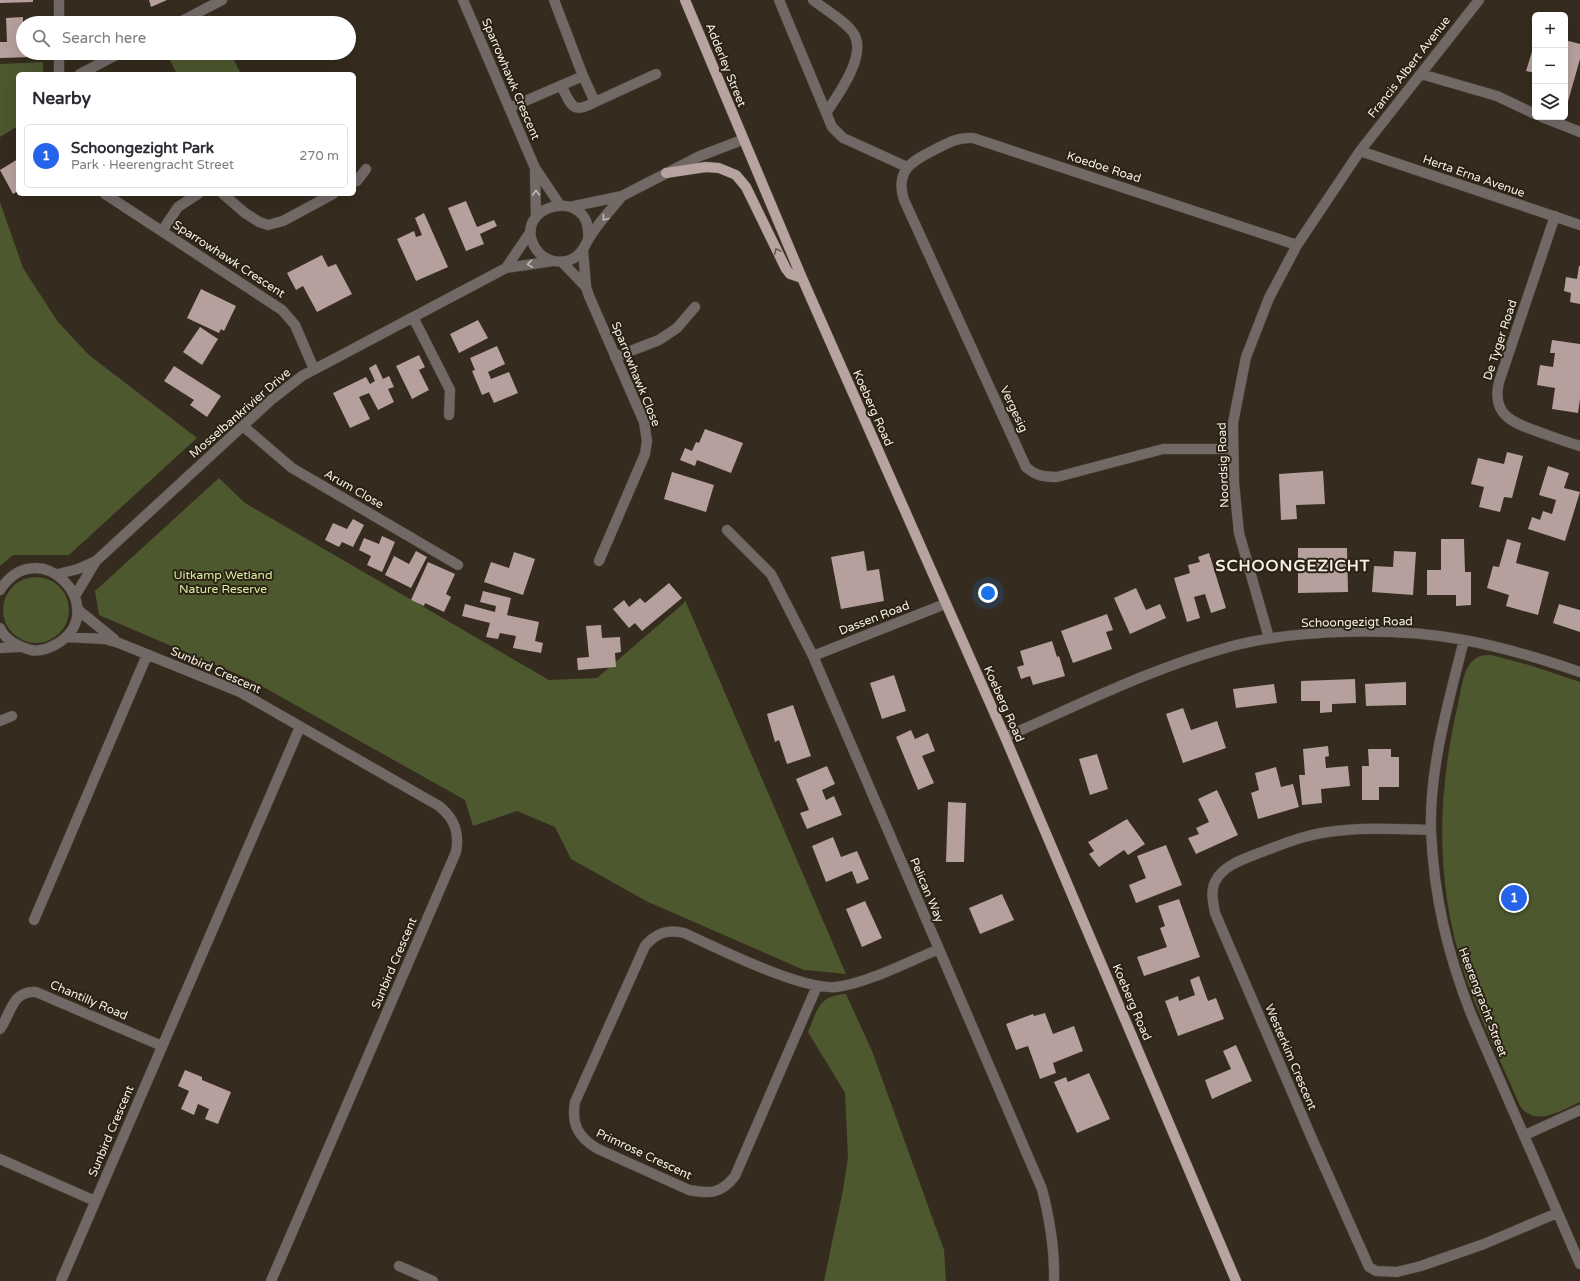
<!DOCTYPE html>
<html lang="en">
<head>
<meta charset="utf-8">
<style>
  body { margin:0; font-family:"Varela Round",sans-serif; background:#f7f7f7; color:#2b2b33 }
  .controls { position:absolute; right:12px; top:12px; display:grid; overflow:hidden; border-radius:6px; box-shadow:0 4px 16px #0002 }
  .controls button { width:36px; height:36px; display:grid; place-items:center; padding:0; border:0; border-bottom:1px solid #e1e1e2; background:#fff; color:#2b2b33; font:20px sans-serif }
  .you { position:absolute; left:988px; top:593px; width:14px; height:14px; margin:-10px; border:3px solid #fff; border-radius:50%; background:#1a73e8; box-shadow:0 0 0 6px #1a73e833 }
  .badge { display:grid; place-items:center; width:26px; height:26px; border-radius:50%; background:#2563eb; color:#fff; font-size:13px; font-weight:700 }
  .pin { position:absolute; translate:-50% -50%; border:2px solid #fff; box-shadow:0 1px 4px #0006 }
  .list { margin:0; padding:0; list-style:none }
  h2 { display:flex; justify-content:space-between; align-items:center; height:52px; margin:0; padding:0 16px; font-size:17px }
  h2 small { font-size:13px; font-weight:400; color:#7c7c81 }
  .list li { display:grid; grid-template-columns:26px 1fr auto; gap:12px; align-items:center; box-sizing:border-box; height:64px; margin:0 8px 8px; padding:0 8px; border:1px solid #e1e1e2; border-radius:6px }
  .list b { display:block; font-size:15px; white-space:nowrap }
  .list p { margin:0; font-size:13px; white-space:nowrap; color:#7c7c81 }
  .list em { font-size:13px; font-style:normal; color:#7c7c81 }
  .icon { flex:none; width:22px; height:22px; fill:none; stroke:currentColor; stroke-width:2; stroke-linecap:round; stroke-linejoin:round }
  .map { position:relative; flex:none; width:1580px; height:1281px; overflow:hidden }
  .search { position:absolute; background:#fff; box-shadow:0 4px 16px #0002; left:16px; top:16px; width:340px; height:44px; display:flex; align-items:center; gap:10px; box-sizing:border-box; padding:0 14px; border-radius:22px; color:#7c7c81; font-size:15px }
  .panel { position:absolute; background:#fff; box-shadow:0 4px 16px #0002; left:16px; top:72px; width:340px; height:124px; border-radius:6px }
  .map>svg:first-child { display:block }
</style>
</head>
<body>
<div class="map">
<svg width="1580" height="1281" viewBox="0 0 1580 1281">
  <rect width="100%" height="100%" fill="#352b1e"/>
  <!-- green -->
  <path fill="#4d582f" d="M210,15L214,23H193Z
    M166,53H230L241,74H177Z
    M43,62V74H18V126L0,137V64Z
    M0,202L23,268L58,322L89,355L197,438L69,555H13L0,566Z
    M219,478L245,503L549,680L597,678L684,603L685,600L846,974L804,970L648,902L571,859L555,827L517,811L473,826L465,800L251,680L99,615L95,591Z
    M3 610a33 33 0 1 1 66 0a33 33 0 1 1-66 0Z
    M1491,655L1529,665L1580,682V1102C1561,1110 1536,1128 1520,1106C1501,1061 1479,1018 1464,972C1435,882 1437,795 1458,704C1463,684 1463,653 1491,655Z
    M846,994L872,1051L944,1250L946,1281H824L843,1190L848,1157L845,1093L808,1032C818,1009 818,996 846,994Z"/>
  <!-- building -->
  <path fill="#b6a09d" d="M0,0H33V2L0,3Z
    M149,0H167L151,7Z
    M23,17V53H33V57L0,58V42H7L6,18Z
    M1565,40L1580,44V59L1567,105L1565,104Z
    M1535,42V73L1526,71Z
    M18,159V191L13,194L0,170Z
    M466,201L477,227L494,220L497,226L480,234L484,244L466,251L448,208Z
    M424,213L448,267L416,281L397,239L414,231L416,237L422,235L415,218Z
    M322,255L328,267L336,264L352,294L317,312L303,286L296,290L287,273Z
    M1579,266H1580V304L1570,302L1571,293L1564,291L1566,277L1577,279Z
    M201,289L236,306L224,331L221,329L219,333L187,318Z
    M478,320L488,338L459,353L450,334Z
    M200,327L218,339L202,365L183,352Z
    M1552,340L1580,344V399L1578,413L1552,409L1555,388L1537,385L1540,365L1553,367L1555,353H1550Z
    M497,346L505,364L488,372L491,379L509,372L518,393L494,403L489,392L482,395L472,371L475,370L470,358Z
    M419,355L425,367L419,370L429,390L412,399L396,366Z
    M376,364L383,379L389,376L394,387L388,389L394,402L378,410L369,393L359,397L370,419L350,428L333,393L366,377L370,384L375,381L369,368Z
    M174,366L221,396L207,417L190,405L194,400L164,381Z
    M705,429L743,443L731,473L697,460L695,466L680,460L685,448L692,451L696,442L699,443Z
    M1507,452L1523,456L1512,498L1504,497L1500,512L1479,507L1484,487L1471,484L1478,458L1504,464Z
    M1548,466L1569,473L1564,488L1580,492L1565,541L1528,529L1532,517L1540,520L1543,511L1552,514L1556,500L1539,495Z
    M1323,471L1325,504L1296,505L1297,519L1281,520L1279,474Z
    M672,472L714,485L706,512L664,499Z
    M353,519L364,525L353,547L342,542L339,547L325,540L333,523L347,529Z
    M382,536L395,542L382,572L367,565L371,556L359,550L364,538L379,544Z
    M1441,539H1464L1465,572H1471V605L1456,606V595H1427V570H1441Z
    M1507,539L1521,543L1516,563L1549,572L1538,615L1506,606L1509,595L1487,588L1493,566L1499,567Z
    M1298,548H1347L1348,592L1298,593Z
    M416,551L427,557L411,588L385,575L394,556L409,564Z
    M864,551L867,571L879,569L884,601L841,609L831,557Z
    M1394,551L1416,552L1413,595L1372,592L1374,566L1393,567Z
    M514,552L535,559L523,595L484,582L491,562L509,568Z
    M1209,553L1226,608L1211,613L1205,594L1194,597L1200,618L1187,622L1174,578L1190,573L1188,565L1200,562L1198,557Z
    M428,562L455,574L446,594L451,597L444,612L425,603L424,606L411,600Z
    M669,583L682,598L642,631L635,623L629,628L613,609L624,600L629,607L640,598L645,603Z
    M1136,588L1146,610L1160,604L1166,618L1130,634L1114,598Z
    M483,591L511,598L507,615L539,622L535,641L543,643L541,653L513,648L516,636L500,633L498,639L486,637L490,623L462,616L465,604L495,612L496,606L480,602Z
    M1559,604L1580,610V632L1553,623Z
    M1107,614L1113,630L1106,632L1112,649L1073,663L1061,631Z
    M601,625L602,638L620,637L621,652L615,653L616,667L578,670L577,658L589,657L586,626Z
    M1052,641L1057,657L1059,656L1065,676L1033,685L1030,676L1021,679L1017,667L1024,665L1020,651Z
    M894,675L906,711L882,719L870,683Z
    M1355,679L1356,703L1332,704V712L1320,713V701H1301V681Z
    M1406,682V705L1366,706L1365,684Z
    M1274,684L1277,703L1236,708L1233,689Z
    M793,705L811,756L787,764L779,740L775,742L767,714Z
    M1183,708L1191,730L1217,721L1226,748L1183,763L1166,714Z
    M911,730L915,739L928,733L935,751L922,756L934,783L918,790L896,737Z
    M1328,746L1329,756L1325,757L1326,768L1348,766L1350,786L1321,789L1322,803L1302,805L1299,775H1305L1303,749Z
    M1368,749H1391V757H1399V787H1379V800H1362V766H1369Z
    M1097,754L1108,789L1090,795L1079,759Z
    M827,766L835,784L822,790L826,800L834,796L842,815L807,829L800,813L809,810L796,779Z
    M1276,767L1281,787L1293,784L1299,807L1258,819L1251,793L1259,790L1255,773Z
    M1217,790L1238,835L1196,854L1188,838L1199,834L1196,828L1209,822L1198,799Z
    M948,802L966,803L964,862H946Z
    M1127,819L1145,844L1128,855L1124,850L1099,867L1089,854L1094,851L1088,842Z
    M833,837L841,857L857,851L869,879L857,884L852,871L826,882L812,846Z
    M1166,845L1182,885L1136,903L1129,885L1146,878L1137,856Z
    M1002,894L1014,920L980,934L969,908Z
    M1179,899L1200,957L1144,976L1137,957L1167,947L1160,928L1165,926L1158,906Z
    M865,901L882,938L862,947L846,909Z
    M1199,976L1208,1001L1216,998L1224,1019L1178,1036L1165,1001L1178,996L1179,1001L1195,995L1190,980Z
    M1045,1013L1053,1034L1074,1026L1083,1051L1053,1063L1056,1073L1040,1079L1028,1046L1016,1050L1006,1024L1033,1014L1034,1016Z
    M1236,1045L1252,1081L1212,1099L1205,1080L1231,1069L1223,1051Z
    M185,1070L202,1077V1080L231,1092L218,1124L205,1119L209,1109L198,1104L194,1115L181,1109L189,1091L178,1086Z
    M1089,1073L1110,1119L1077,1133L1054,1082L1066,1077L1068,1082Z"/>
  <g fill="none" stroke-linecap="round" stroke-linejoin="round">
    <defs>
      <path id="minor" d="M59,0V23
        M463,0L535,168L560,205
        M779,0L832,127L843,138L850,141L907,167
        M813,0C824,9 847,22 854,34C867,56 838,95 826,113
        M178,23L222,0
        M59,53V74
        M80,74L120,53
        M1421,74L1497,96L1535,114
        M583,76L595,102L656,74
        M562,87C572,107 573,114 595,102
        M509,108L583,76L554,0
        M1542,117L1580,132
        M1360,151L1580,225
        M535,168L536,217
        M354,182L357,181L366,169
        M105,194L282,310L295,325L314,369
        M223,194L245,213L259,222L268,225L283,221L333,194
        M570,207L622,196L700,156L742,140
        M1555,216L1499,382C1491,415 1513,423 1539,432C1553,437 1566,442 1580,446
        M162,231L178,207L198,194
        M588,240C594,183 508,205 536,249C545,263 566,266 578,255C584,250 585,245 588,240C597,224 611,210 622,196
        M583,250L586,287L589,296L644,422L647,441L645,454L599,561
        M562,262L586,287
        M506,268L531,231
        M413,317L450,390L449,415
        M615,357L659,340L677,328L695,307
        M243,426L292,468L458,565
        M1233,449H1163L1057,477C1044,477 1036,476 1026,467L904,200C894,169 914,160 938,148C950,142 959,137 973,138L1297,245
        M727,530L771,574L813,656L1042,1189C1050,1220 1055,1249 1054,1281
        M58,574L78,569L96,561
        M0,590C38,531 111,606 60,642C52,647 41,652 31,650C19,647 5,640 0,628
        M75,596L96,561L271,400L302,376L506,268L553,261
        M77,609L114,639
        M66,637L105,639L119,643L240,692L439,806C454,818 460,832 456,852L271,1281
        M1269,638L1239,533L1234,483L1233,423L1246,357L1269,298L1297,245L1360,151L1479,0
        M1464,640C1449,700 1429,768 1431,831C1434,897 1447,952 1471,1014L1580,1264
        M0,648L18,647
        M813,656L945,604
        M0,721L12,716
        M1005,737C1079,705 1152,668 1229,647C1295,629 1396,627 1464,640C1503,647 1542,659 1580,672
        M1431,830C1397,829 1362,827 1328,832C1304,835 1281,845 1259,853C1244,859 1224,865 1216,880C1210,890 1213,902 1215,913L1313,1141L1369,1267L1376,1271L1397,1272L1421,1266L1484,1244L1557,1213
        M34,920L147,655
        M817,986L735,1176C721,1194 710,1194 689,1190L598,1149C579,1138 571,1125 575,1102L645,946C656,933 668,929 684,933C720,949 800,990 836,987C865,984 910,961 939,949
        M0,1029C11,1014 12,990 36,992L162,1046
        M1525,1135L1580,1110
        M0,1159L95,1201
        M399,1266L433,1281
        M61,1281L300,727"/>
      <path id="major" d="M685,0L802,278L1005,737L1236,1281
        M666,173L706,167L719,168L736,175L746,187L786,269L790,274L802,278"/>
    </defs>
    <!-- minor casing -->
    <use href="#minor" stroke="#50463a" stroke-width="11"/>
    <!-- major casing -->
    <use href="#major" stroke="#50463a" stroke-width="11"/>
    <!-- minor -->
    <use href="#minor" stroke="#726967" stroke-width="10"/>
    <!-- major -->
    <use href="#major" stroke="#b7a4a1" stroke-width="10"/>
  </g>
  <!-- one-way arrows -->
  <defs><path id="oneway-chevron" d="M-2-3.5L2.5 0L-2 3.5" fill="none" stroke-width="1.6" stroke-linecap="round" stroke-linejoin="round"/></defs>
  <g stroke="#c1b9b3">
    <use href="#oneway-chevron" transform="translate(536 193) rotate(-91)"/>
    <use href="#oneway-chevron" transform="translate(605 218) rotate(128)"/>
    <use href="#oneway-chevron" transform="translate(530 264) rotate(172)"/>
  </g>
  <use stroke="#6a5c53" href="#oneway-chevron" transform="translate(777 251) rotate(-116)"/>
  <g text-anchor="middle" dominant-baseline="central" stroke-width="4" stroke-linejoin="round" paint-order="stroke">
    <!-- street labels -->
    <g font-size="12" fill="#f5efe6" stroke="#2b2214">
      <text transform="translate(726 65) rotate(68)">Adderley Street</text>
      <text transform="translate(1409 67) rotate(-52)">Francis Albert Avenue</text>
      <text transform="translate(511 79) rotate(67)">Sparrowhawk Crescent</text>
      <text transform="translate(1104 167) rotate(18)">Koedoe Road</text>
      <text transform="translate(1474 176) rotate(19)">Herta Erna Avenue</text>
      <text transform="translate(229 259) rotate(33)">Sparrowhawk Crescent</text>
      <text transform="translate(1500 340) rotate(-72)">De Tyger Road</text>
      <text transform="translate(636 374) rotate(68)">Sparrowhawk Close</text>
      <text transform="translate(873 408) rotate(66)">Koeberg Road</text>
      <text transform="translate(1014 409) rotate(65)">Vergesig</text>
      <text transform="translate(240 413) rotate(-41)">Mosselbankrivier Drive</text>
      <text transform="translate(1223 465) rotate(-92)">Noordsig Road</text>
      <text transform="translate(354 489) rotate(30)">Arum Close</text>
      <text transform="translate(874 618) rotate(-21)">Dassen Road</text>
      <text transform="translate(1357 622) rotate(-1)">Schoongezigt Road</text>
      <text transform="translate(216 670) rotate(24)">Sunbird Crescent</text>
      <text transform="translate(1004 704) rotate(66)">Koeberg Road</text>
      <text transform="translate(927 890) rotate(67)">Pelican Way</text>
      <text transform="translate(394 963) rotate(-67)">Sunbird Crescent</text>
      <text transform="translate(89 1000) rotate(23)">Chantilly Road</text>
      <text transform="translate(1132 1002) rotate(67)">Koeberg Road</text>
      <text transform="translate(1483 1002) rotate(69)">Heerengracht Street</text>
      <text transform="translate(1291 1057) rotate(67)">Westerkim Crescent</text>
      <text transform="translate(111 1131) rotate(-67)">Sunbird Crescent</text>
      <text transform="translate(644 1154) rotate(25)">Primrose Crescent</text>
    </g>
    <!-- park labels -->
    <g font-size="12" fill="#d7eda4" stroke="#2b2214">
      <text x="223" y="575">Uitkamp Wetland<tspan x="223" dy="14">Nature Reserve</tspan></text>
    </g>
    <!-- district labels -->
    <g font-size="16" font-weight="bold" letter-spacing="1" fill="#f5efe6" stroke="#2b2214">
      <text x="1293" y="566">SCHOONGEZICHT</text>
    </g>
  </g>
</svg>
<div class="controls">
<button>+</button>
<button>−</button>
<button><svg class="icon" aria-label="layers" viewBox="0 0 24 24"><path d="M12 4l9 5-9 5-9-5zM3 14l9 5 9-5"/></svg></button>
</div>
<div class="you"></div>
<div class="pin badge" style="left:1514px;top:898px">1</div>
<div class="search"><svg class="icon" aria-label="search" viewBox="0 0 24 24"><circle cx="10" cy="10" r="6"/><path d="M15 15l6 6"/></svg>Search here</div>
<section class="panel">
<h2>Nearby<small></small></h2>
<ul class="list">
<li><span class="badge">1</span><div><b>Schoongezight Park</b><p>Park · Heerengracht Street</p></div><em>270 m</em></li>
</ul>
</section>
</div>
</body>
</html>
